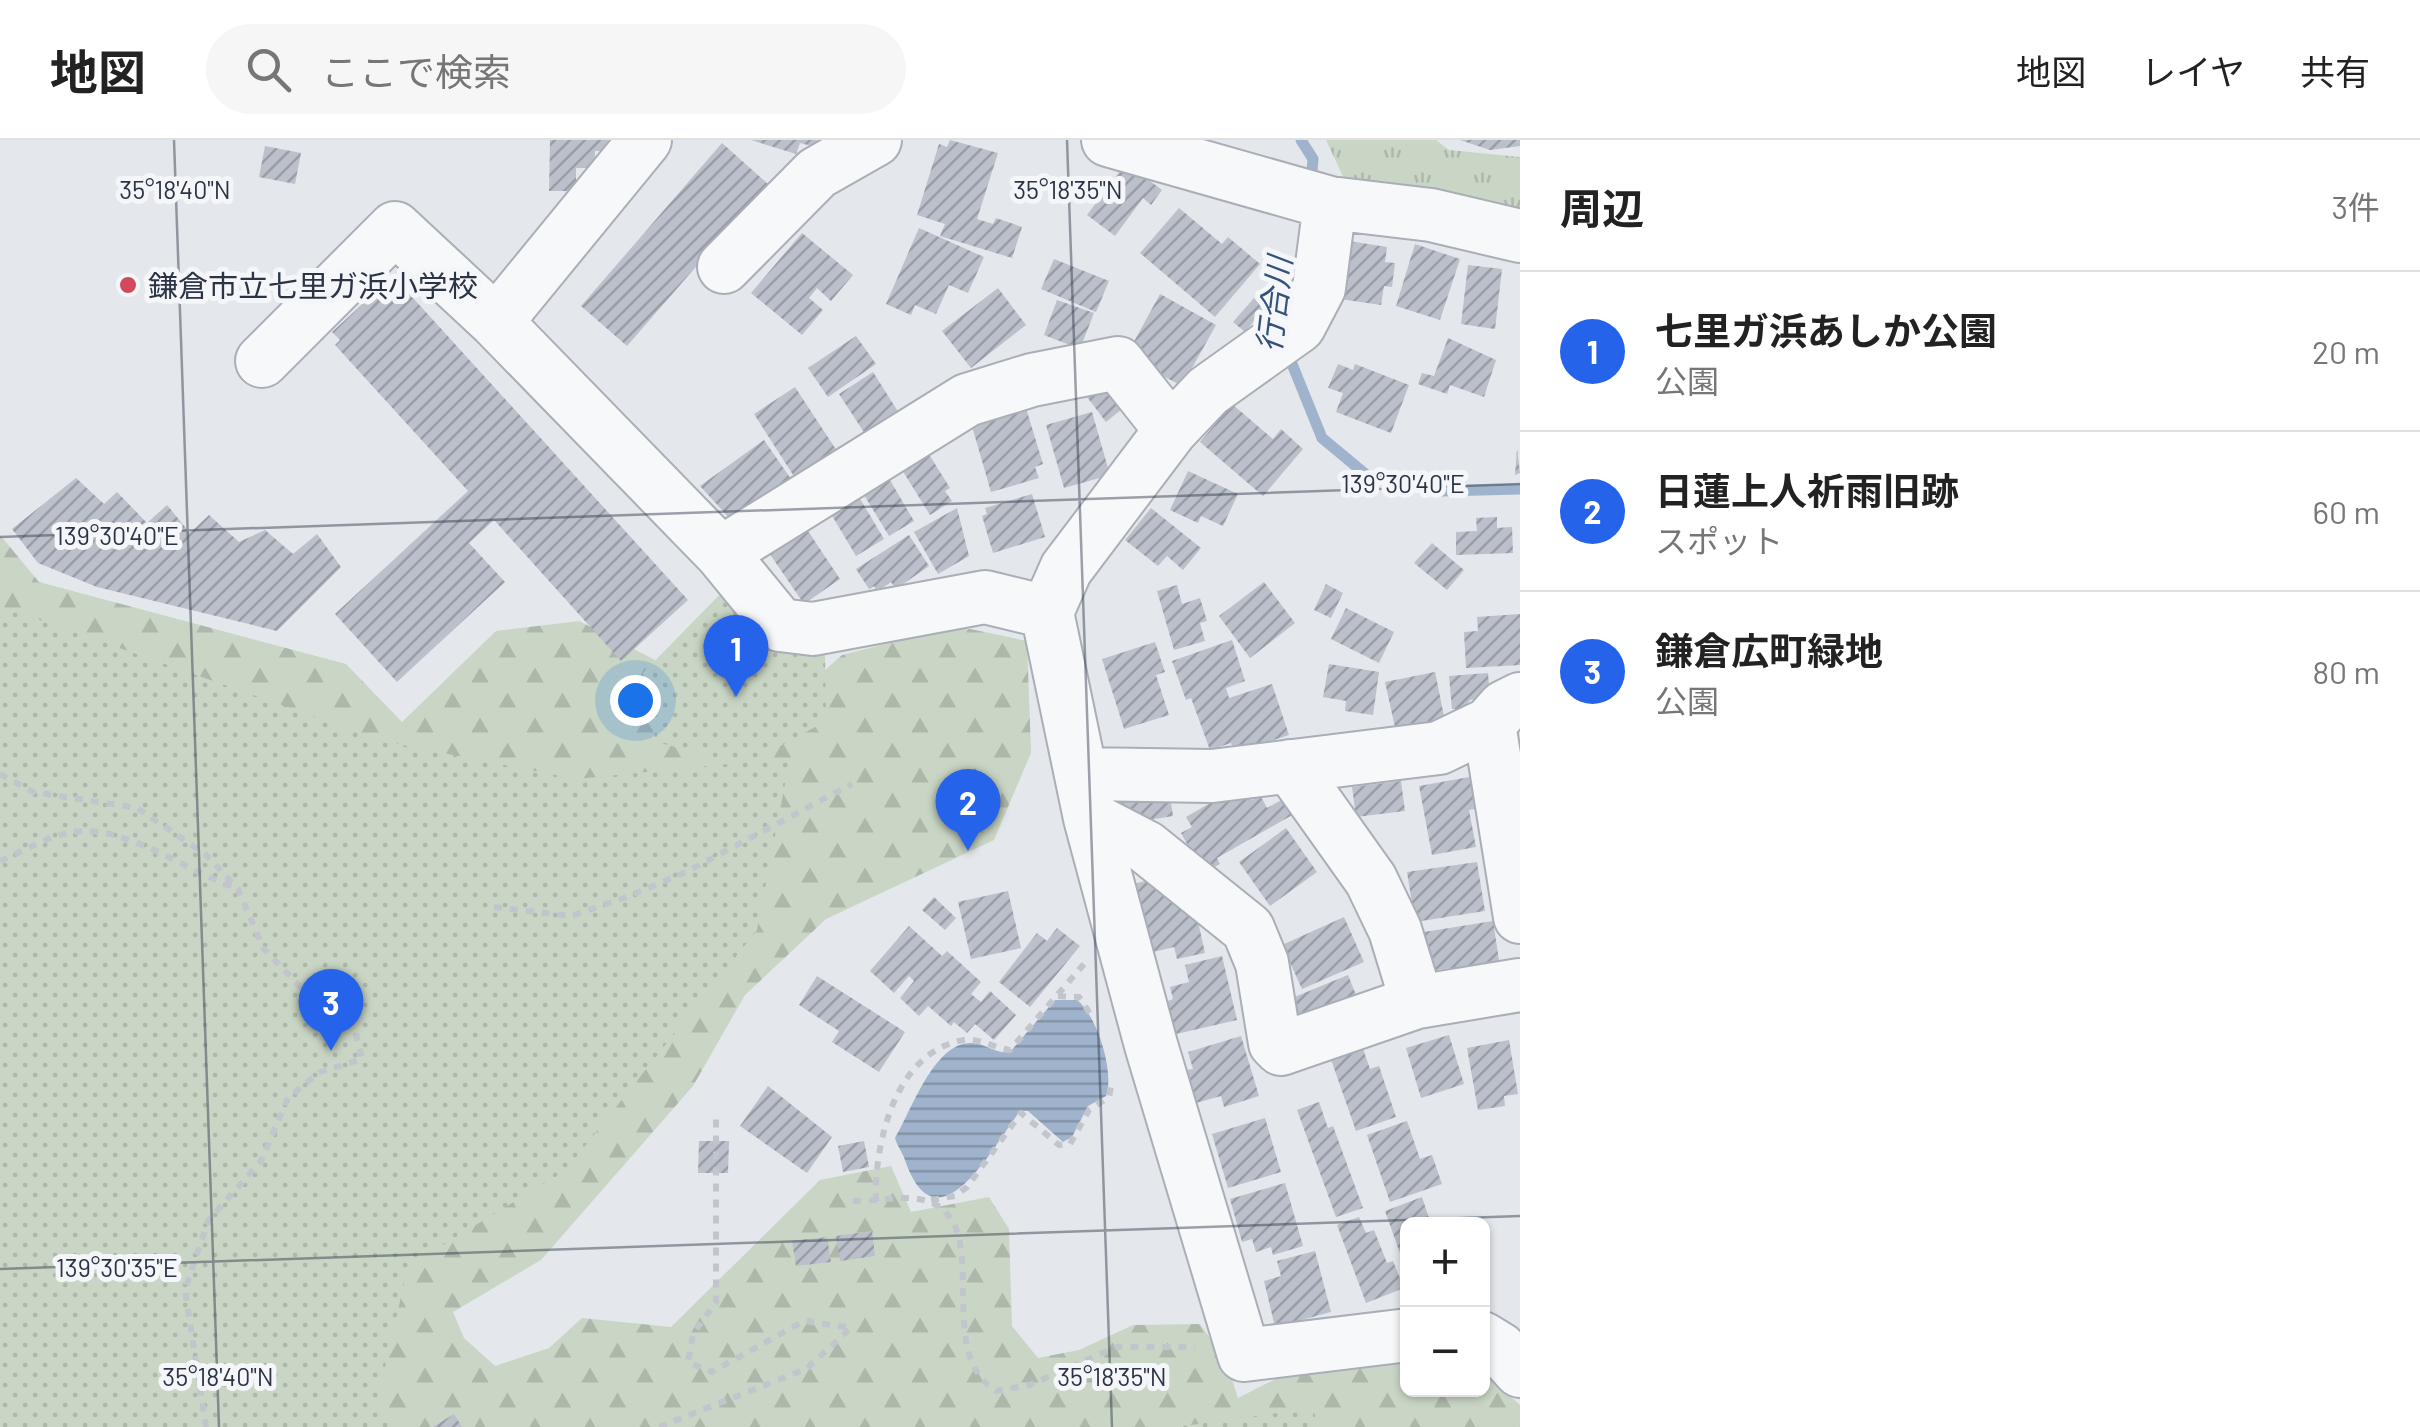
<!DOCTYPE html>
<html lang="ja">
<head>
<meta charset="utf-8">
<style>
  body { margin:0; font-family:Barlow,"Noto Sans JP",sans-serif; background:#f6f6f6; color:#222 }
  .controls { position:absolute; right:30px; bottom:30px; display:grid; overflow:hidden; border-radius:15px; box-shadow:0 2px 8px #0004 }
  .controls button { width:90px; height:90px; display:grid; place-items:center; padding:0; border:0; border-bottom:2px solid #e0e0e0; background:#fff; color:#222; font:50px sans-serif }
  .you { position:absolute; left:635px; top:560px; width:35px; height:35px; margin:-25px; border:8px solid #fff; border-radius:50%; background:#1a73e8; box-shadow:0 0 0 15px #1a73e833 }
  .badge { display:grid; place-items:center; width:65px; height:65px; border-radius:50%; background:#2563eb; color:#fff; font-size:32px; font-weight:700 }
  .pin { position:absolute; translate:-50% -82px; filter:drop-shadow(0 2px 5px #0008) }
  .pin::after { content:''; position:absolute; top:52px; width:35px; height:30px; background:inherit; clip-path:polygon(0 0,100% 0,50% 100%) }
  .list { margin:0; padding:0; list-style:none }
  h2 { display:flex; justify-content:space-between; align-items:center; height:130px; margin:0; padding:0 40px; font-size:42px }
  h2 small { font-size:32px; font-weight:400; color:#767676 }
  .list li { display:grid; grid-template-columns:65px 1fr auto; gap:30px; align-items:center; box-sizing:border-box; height:160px; padding:0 40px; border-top:2px solid #e0e0e0 }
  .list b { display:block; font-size:38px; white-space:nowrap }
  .list p { margin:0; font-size:32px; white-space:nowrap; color:#767676 }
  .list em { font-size:32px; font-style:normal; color:#767676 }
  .icon { flex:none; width:55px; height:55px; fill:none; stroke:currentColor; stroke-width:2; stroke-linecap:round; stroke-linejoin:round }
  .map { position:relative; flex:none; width:1520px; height:1287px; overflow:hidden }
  header { display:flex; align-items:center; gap:60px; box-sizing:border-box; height:140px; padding:0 50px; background:#fff; border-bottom:2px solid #e0e0e0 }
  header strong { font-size:48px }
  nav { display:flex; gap:55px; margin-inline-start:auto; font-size:35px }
  .search { width:700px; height:90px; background:#f6f6f6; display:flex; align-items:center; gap:25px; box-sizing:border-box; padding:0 35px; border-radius:55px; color:#767676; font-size:38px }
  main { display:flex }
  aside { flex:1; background:#fff }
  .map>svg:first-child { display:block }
</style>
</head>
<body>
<header>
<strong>地図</strong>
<div class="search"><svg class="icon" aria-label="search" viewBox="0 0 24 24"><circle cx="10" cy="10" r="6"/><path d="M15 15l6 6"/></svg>ここで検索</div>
<nav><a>地図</a><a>レイヤ</a><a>共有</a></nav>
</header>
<main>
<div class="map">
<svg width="1520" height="1287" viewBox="0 0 1520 1287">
  <defs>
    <pattern id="grass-tufts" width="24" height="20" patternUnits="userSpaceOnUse" patternTransform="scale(2.5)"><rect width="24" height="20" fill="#c9d6c5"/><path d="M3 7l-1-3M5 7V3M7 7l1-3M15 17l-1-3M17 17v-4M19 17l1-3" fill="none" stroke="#adb8ab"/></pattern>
    <pattern id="forest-firs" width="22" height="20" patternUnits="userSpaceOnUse" patternTransform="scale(2.5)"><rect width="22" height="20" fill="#c9d6c5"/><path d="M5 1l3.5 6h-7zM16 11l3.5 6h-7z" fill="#adb8ab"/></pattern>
    <pattern id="park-dots" width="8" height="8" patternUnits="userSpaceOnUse" patternTransform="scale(2.5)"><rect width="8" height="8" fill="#c9d6c5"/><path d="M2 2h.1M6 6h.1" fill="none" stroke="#adb8ab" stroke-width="1.8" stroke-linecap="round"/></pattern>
    <pattern id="water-rules" width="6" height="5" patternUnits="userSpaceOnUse" patternTransform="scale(2.5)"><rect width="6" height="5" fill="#9fb4cc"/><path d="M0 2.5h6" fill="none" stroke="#8293a7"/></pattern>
    <pattern id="building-hatch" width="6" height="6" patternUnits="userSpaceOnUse" patternTransform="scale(2.5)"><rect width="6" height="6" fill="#bbc0ca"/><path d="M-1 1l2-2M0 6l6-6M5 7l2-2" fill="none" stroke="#989da6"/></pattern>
  </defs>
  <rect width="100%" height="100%" fill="#e4e7ec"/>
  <!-- grass -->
  <path fill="url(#grass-tufts)" d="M1326,0H1436L1449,10L1520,17V71L1346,43Z"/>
  <!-- forest -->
  <path fill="url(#forest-firs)" d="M0,395L39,442L346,524L402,582L496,491L579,481L698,542L759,589L842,515L956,486L1027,501L1031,613L994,700L826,779L745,855L693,946L541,1120L453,1172L464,1198L495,1226L549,1208L582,1178L671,1187L820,1040L891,1026L911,1072L989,1057L1009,1089L1012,1186L1038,1218L1079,1210L1133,1185L1200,1184L1226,1221L1238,1258L1287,1233L1407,1219L1408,1250H1482L1483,1232L1520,1265V1287H0Z"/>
  <!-- park -->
  <path fill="url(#park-dots)" d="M728,446L825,503L826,581L753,621L790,618L757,790L565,1031L408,1126L378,1258L395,1287H0V466L387,602L576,639L738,623L656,602L643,533Z
    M1313,1268L1318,1287H1176Z"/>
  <!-- water -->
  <path fill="url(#water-rules)" d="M1055,860H1077C1097,875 1115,933 1106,956L1088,966L1072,997L1063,1002L1028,971H1020C994,1005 937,1114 905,1020C902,1011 897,1006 895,998C911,972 934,901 972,903C986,904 996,914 1010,912Z"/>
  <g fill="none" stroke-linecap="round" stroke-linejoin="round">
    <!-- stream -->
    <path stroke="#9fb4cc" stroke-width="11" d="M1301,0L1313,19L1311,42
      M1288,214L1322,298L1369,337L1442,351L1520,349"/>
  </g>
  <!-- building -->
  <path fill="url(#building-hatch)" d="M550,0H608V11H595V28H576V51H549Z
    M751,0H817L815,7L800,3L796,14Z
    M950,0L998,13L977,79L993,84L996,78L1022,87L1012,118L940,96L945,84L917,75L939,4L947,7Z
    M1460,0H1520V6L1490,10Z
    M722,3L768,44L627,206L581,166Z
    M265,6L301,13L295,44L259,37Z
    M1126,23L1162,50L1151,65L1143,58L1115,96L1087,75Z
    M1179,68L1222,104L1228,97L1260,124L1215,177L1140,113Z
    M919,88L984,117L968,153L949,145L936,174L915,165L911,175L886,164Z
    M802,93L853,135L831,161L817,148L809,158L823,170L802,195L751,153Z
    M1349,101L1387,107L1385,122L1395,123L1392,147L1384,146L1381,165L1340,159Z
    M1415,104L1460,119L1440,180L1396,166Z
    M1054,119L1109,141L1096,172L1041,149Z
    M1468,125L1502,129L1495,189L1461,184Z
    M393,136L688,460L621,521L494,380L469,403L505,442L397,542L335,474L468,351L335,205L340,200L332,192Z
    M998,148L1026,185L971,228L942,191Z
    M1160,154L1216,185L1182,246L1144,226L1130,209Z
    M1254,158L1265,168L1245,192L1233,182Z
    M1057,160L1094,173L1080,209L1044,195Z
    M856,196L876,224L828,257L808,228Z
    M1448,198L1496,220L1484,257L1450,245L1447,254L1418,244L1422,233L1434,236Z
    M1338,224L1353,230L1355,224L1409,245L1391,293L1336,272L1343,253L1328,248Z
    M873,232L899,273L865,294L839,254Z
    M1109,240L1128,264L1106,282L1087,257Z
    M795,247L837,311L795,338L754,274Z
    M1232,264L1273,299L1281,289L1303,309L1263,356L1200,302Z
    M1026,268L1043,324L1035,327L1039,338L991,352L971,283Z
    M1092,272L1110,335L1064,348L1046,285Z
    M764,300L791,339L732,381L700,346Z
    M925,308L950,348L945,351L952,361L930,375L899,325Z
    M1517,309L1520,333L1515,335Z
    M1188,331L1238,354L1223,386L1201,376L1198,383L1170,370Z
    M887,335L914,381L889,396L861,350Z
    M76,338L104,364L117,352L147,383L167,365L190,393L209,375L239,402L265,390L293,414L317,394L341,427L277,491L97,447L38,423L12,389Z
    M1032,354L1045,397L993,413L982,376L987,374L985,368Z
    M859,357L884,399L856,416L831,374Z
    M957,368L969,416L938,434L914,392Z
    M1151,368L1201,408L1183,430L1167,416L1158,426L1125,400Z
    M1497,377V388L1512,387L1513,413L1456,415V392L1477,391L1476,378Z
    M802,382L840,439L804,464L765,407Z
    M909,395L929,426L896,449L891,442L877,452L874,446L869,449L856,429Z
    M1432,403L1464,430L1447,450L1414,423Z
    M1264,442L1295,483L1250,518L1219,476Z
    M1326,444L1343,453L1331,478L1314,470Z
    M1177,445L1182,464L1200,458L1207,481L1200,483L1205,501L1174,510L1157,451Z
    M1346,468L1394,492L1379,523L1331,499Z
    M1520,474V525L1466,528L1464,492L1478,491L1477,477Z
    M1232,500L1245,541L1226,548L1229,558L1272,544L1289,595L1235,613L1231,603L1210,610L1191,558L1186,560L1172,521Z
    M1155,502L1165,532L1156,535L1169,575L1124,589L1102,519Z
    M1329,524L1379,532L1373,575L1345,571L1346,561L1323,557Z
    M1435,532L1445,581L1396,592L1385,542Z
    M1488,533L1490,558L1470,560L1464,569H1452L1449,536Z
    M1475,636L1481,668L1469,670L1476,707L1432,715L1419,646Z
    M1401,641L1405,671L1356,677L1352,647Z
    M1243,644L1252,660L1260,655L1267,668L1285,658L1294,674L1217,718L1220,724L1203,733L1181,693L1192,687L1186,677Z
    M1169,651L1173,676L1124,684L1120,659Z
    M1286,688L1317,732L1270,766L1239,722Z
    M1477,722L1485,771L1415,782L1407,732Z
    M1162,737L1184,752L1191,779L1197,777L1205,813L1177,819L1174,807L1145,814L1129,745Z
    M1008,751L1021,808L971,819L958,762Z
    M934,757L956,778L945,790L922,770Z
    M1344,777L1364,822L1302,849L1282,805Z
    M1493,781L1500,827L1450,835V828L1430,831L1424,792Z
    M909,786L942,816L947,811L981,842L971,854L981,862L990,851L1016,875L994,900L975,884L967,893L954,882L951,886L928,866L919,876L900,858L914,841L909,836L894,853L870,831Z
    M1057,788L1080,806L1030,867L999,842L1037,793L1047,801Z
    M1222,816L1237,880L1172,895L1165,862L1173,859L1170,847L1189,842L1185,825Z
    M1348,835L1362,870L1306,893L1292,858Z
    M817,836L905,892L879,932L832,902L839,891L799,865Z
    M1449,895L1464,944L1421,958L1406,908Z
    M1241,896L1259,956L1224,967L1221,956L1196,963L1186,930L1193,929L1188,912Z
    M1360,900L1370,929L1379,926L1396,977L1356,991L1328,911Z
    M1509,900L1518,954L1504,956L1505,966L1478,970L1467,908Z
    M768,946L832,997L807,1033L740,986Z
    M1319,962L1328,988L1333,986L1363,1068L1336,1077L1297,970Z
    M1265,978L1281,1032L1228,1048L1212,994Z
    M1407,981L1420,1019L1432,1015L1442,1044L1390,1062L1367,995Z
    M699,1001H729L728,1033H698Z
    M864,1001L869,1027L843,1032L838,1006Z
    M1285,1043L1303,1106L1273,1115L1271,1107L1256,1112L1252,1099L1242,1102L1230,1059Z
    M1422,1057L1431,1084H1408L1407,1133L1385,1071Z
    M1359,1077L1366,1093L1374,1090L1387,1123L1393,1121L1404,1148L1366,1163L1337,1085Z
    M872,1091L875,1116L840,1121L836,1096Z
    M827,1097L831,1122L796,1126L792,1101Z
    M1315,1111L1331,1172L1275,1187L1264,1141L1281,1136L1277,1121Z
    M454,1274L462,1287H433Z"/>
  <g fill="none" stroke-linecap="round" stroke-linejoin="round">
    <defs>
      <path id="minor" d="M1108,0L1330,63L1431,75L1520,96
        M1330,63L1319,148L1299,186L1208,251L1171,290L1066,429L1047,472L1090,678L1151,905L1244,1215L1408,1195
        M724,127L817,33L875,0
        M496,182L645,0
        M262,221L395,88L496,182L721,413L780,485L813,489L985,457L1047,472
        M721,413L967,260L1032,240L1118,223L1171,290
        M1489,584L1520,777
        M1290,626L1371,740L1395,790L1417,862
        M1081,634L1212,636L1439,608L1489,584L1504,567L1520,559
        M1090,678L1146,707L1248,789L1262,823L1275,903L1281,909L1417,862L1520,845
        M1482,1198L1500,1209L1520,1231"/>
    </defs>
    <!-- minor casing -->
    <use href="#minor" stroke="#a9aeb7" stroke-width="56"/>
    <!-- path -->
    <path stroke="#c2c5cb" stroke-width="6" stroke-dasharray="8 8" stroke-linecap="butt" d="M0,634L33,652L137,668L205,714L238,749L263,808L308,855L355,890L362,919L320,932L288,958L261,1021L208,1081L185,1150L206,1287
      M0,721C24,711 48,696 73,692C125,684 186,731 236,748
      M494,767L571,776L624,758L686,732L852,644
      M1058,856L1079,857L1093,878
      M931,1060L955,1056L967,1047L1021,973L1059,1005L1070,1004L1089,970L1109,957L1112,942
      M853,1061C877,1062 907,1053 930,1062C994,1086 932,1212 996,1251L1030,1245L1116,1207H1195
      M876,1061C874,1004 895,911 964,900C979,898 995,908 1010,910L1084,824
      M659,1287L806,1229L851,1188L804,1181L712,1232L688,1222L693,1194L716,1162V972"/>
    <!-- minor -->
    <use href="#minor" stroke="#f7f8fa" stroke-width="52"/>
  </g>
  <!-- ticks -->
  <path fill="none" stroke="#2b3445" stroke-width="2.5" stroke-opacity="0.45" d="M174,0L219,1287M1067,0L1112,1287M0,397L1520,344M0,1129L1520,1076"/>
  <!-- markers -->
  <circle fill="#d1495b" stroke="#f4f6f9" stroke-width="4" cx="128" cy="145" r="10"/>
  <g text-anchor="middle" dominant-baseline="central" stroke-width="10" stroke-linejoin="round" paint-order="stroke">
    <!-- poi labels -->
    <g font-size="30" fill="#2b3445" stroke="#f4f6f9" text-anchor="start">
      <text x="148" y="145">鎌倉市立七里ガ浜小学校</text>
    </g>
    <!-- water labels -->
    <g font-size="32" font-style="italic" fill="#34527a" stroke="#f4f6f9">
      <text transform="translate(1273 164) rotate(-83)">行合川</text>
    </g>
  </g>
  <g font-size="25" text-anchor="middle" fill="#2b3445" stroke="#f4f6f9" stroke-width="10" stroke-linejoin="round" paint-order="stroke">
    <text x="175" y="59">35°18'40"N</text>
    <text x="1068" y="59">35°18'35"N</text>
    <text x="1403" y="353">139°30'40"E</text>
    <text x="117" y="405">139°30'40"E</text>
    <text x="117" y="1137">139°30'35"E</text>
    <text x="218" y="1246">35°18'40"N</text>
    <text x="1112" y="1246">35°18'35"N</text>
  </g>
</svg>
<div class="controls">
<button>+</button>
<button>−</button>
</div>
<div class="you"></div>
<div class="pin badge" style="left:736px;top:557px">1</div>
<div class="pin badge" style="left:968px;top:711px">2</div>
<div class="pin badge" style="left:331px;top:911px">3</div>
</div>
<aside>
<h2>周辺<small>3件</small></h2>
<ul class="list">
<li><span class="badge">1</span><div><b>七里ガ浜あしか公園</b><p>公園</p></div><em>20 m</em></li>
<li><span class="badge">2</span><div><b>日蓮上人祈雨旧跡</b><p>スポット</p></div><em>60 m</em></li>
<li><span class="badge">3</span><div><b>鎌倉広町緑地</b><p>公園</p></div><em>80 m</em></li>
</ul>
</aside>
</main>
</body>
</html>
